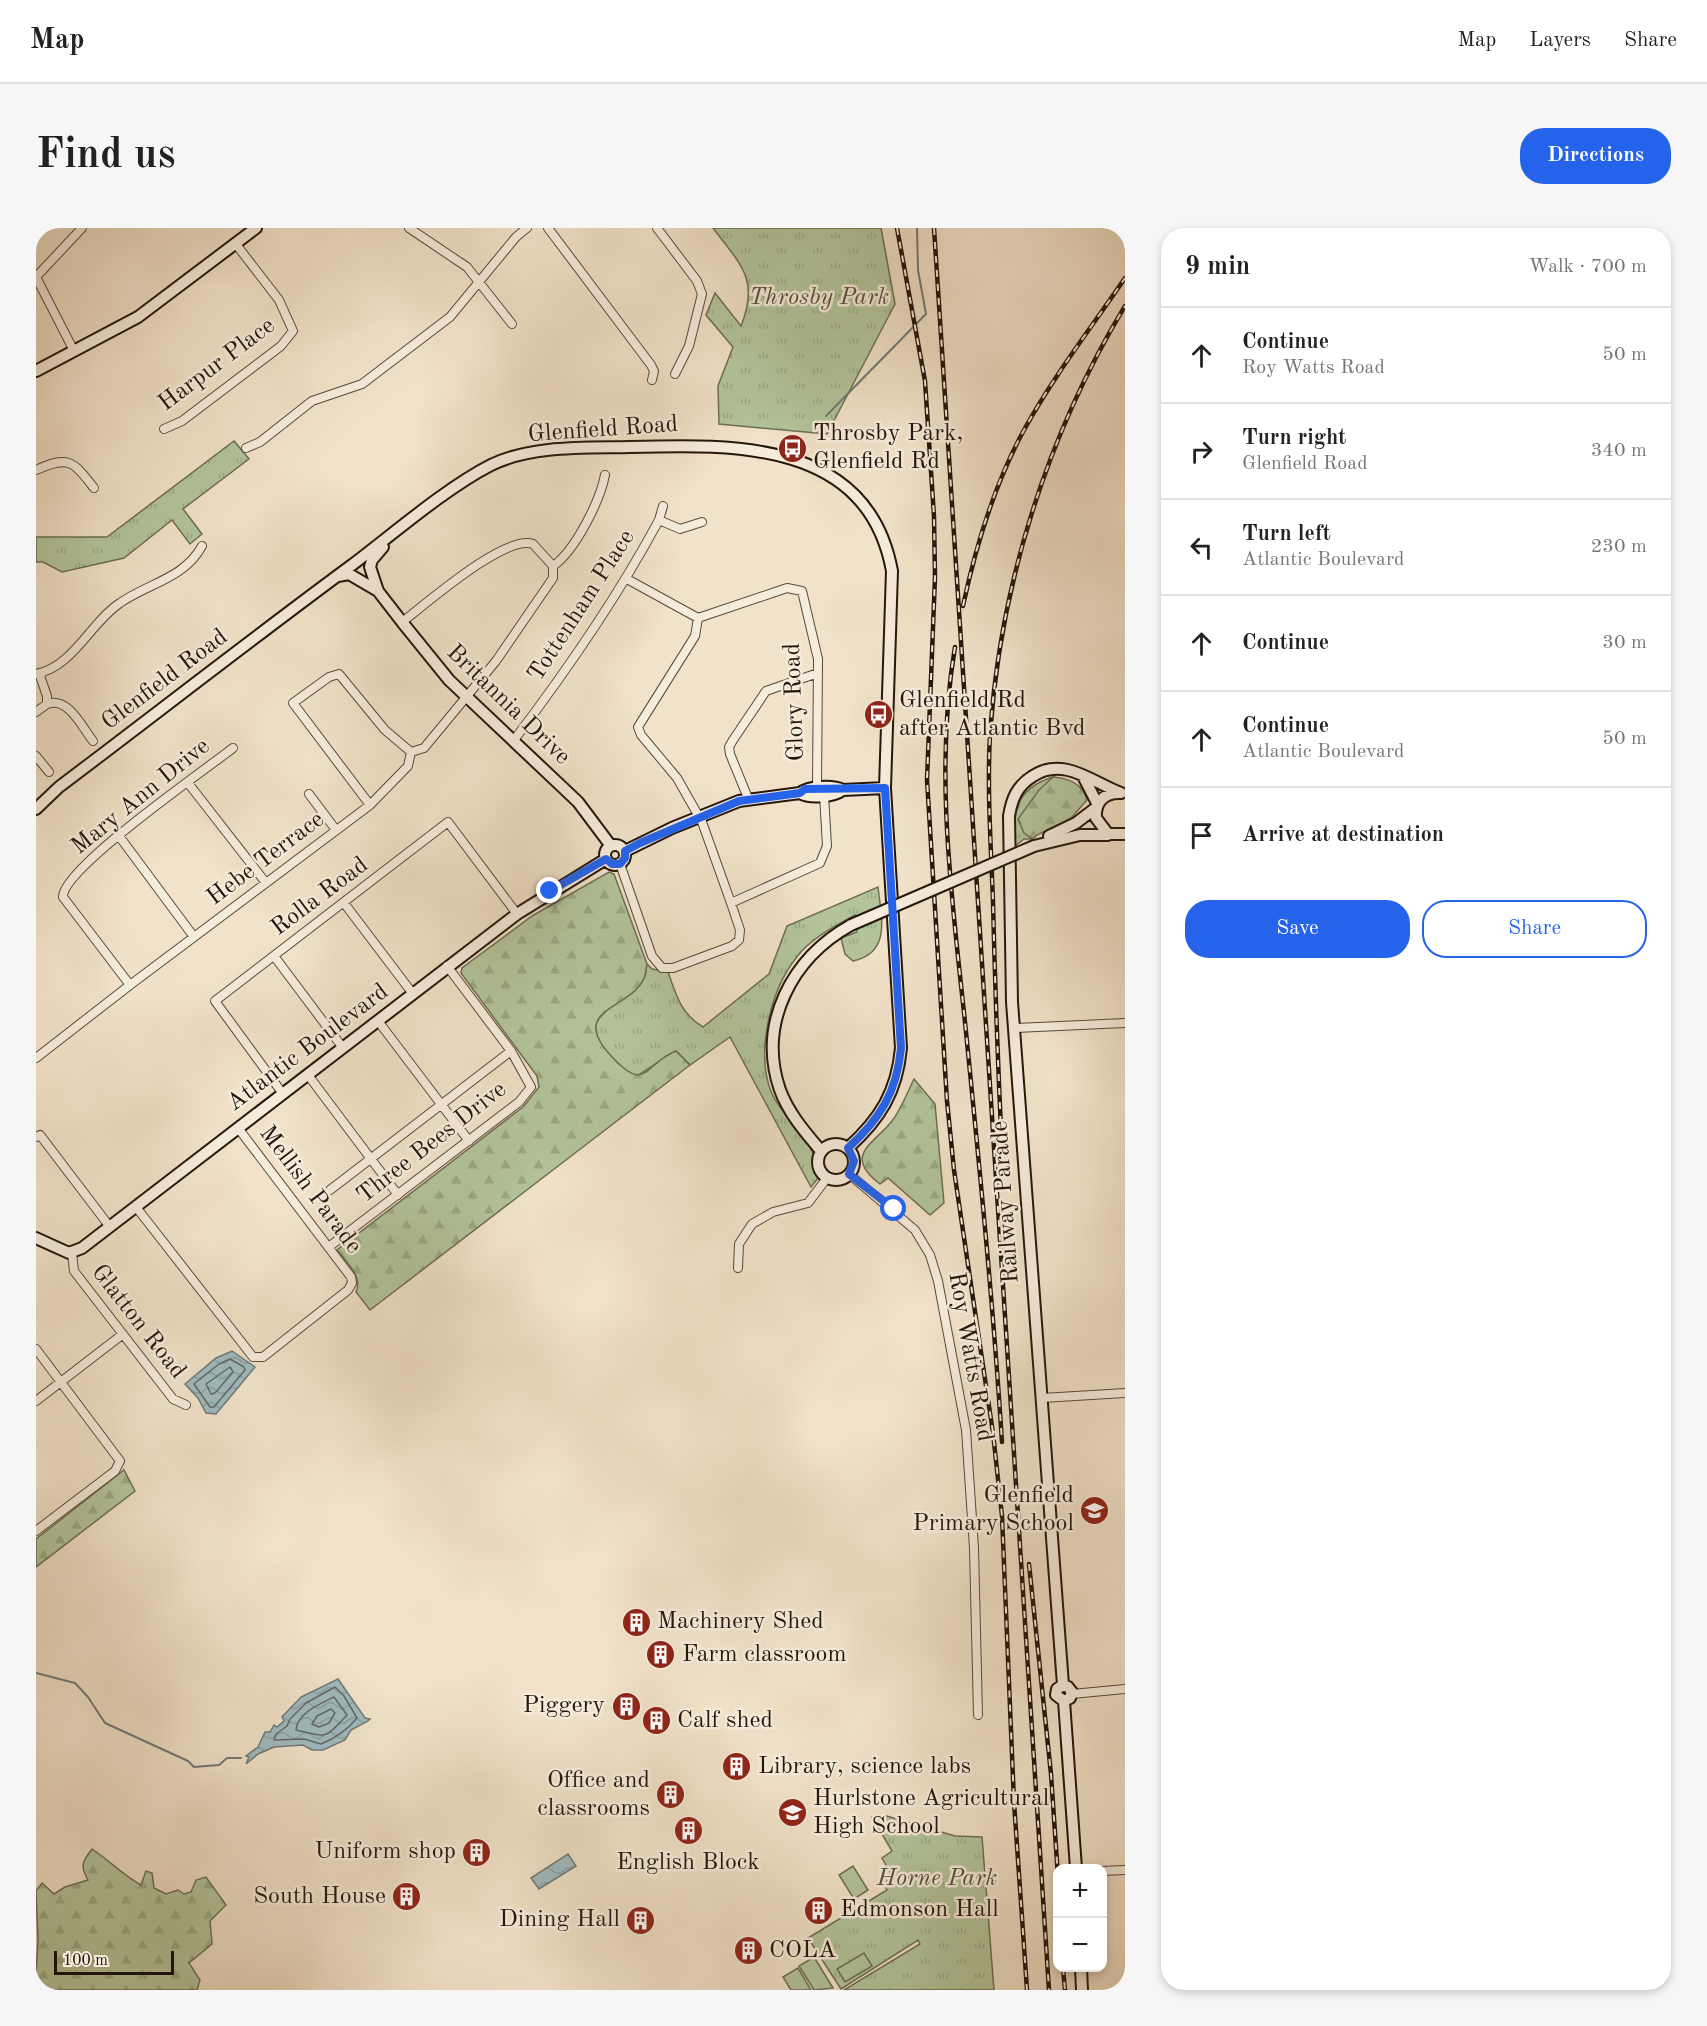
<!DOCTYPE html>
<html lang="en">
<head>
<meta charset="utf-8">
<style>
  body { margin:0; font-family:"Old Standard TT",serif; background:#f6f6f6; color:#222 }
  .controls { position:absolute; right:18px; bottom:18px; display:grid; overflow:hidden; border-radius:12px; box-shadow:0 3px 9px #0003 }
  .controls button { width:54px; height:54px; display:grid; place-items:center; padding:0; border:0; border-bottom:2px solid #e0e0e0; background:#fff; color:#222; font:30px sans-serif }
  .scale { position:absolute; left:18px; bottom:15px; width:120px; box-sizing:border-box; padding-left:6px; border:3px solid #24160b; border-top:0; font-size:16px; line-height:21px; white-space:nowrap; color:#24160b; -webkit-text-stroke:4px #f6ecdc; paint-order:stroke }
  .stop { position:absolute; width:18px; height:18px; margin:-14px; border:4px solid #2563eb; border-radius:50%; background:#fff }
  .stop.end { background:#2563eb; border-color:#fff; box-shadow:0 2px 6px #0008 }
  .list { margin:0; padding:0; list-style:none }
  h2 { display:flex; justify-content:space-between; align-items:center; height:78px; margin:0; padding:0 24px; font-size:26px }
  h2 small { font-size:20px; font-weight:400; color:#767676 }
  .list li { display:grid; grid-template-columns:39px 1fr auto; gap:18px; align-items:center; box-sizing:border-box; height:96px; padding:0 24px; border-top:2px solid #e0e0e0 }
  .list b { display:block; font-size:22px; white-space:nowrap }
  .list p { margin:0; font-size:20px; white-space:nowrap; color:#767676 }
  .list em { font-size:20px; font-style:normal; color:#767676 }
  .actions { display:flex; gap:12px; padding:18px 24px }
  .actions a { flex:1; padding:14px 0; border:2px solid #2563eb; border-radius:24px; text-align:center; font-size:21px; color:#2563eb }
  .actions .main { background:#2563eb; color:#fff }
  .icon { flex:none; width:33px; height:33px; fill:none; stroke:currentColor; stroke-width:2; stroke-linecap:round; stroke-linejoin:round }
  .map { position:relative; flex:none; width:1089px; height:1762px; overflow:hidden; border-radius:24px }
  header { display:flex; align-items:center; gap:36px; box-sizing:border-box; height:84px; padding:0 30px; background:#fff; border-bottom:2px solid #e0e0e0 }
  header strong { font-size:28px }
  nav { display:flex; gap:33px; margin-inline-start:auto; font-size:21px }
  .intro { display:flex; align-items:center; justify-content:space-between; box-sizing:border-box; height:144px; padding:0 36px }
  h1 { margin:0; font-size:42px }
  .button { padding:15px 27px; border-radius:24px; background:#2563eb; color:#fff; font-size:21px; font-weight:700 }
  main { display:flex; gap:36px; padding:0 36px }
  aside { flex:1; background:#fff; border-radius:24px; box-shadow:0 3px 9px #0003 }
  .map>svg:first-child { display:block }
</style>
</head>
<body>
<header>
<strong>Map</strong>
<nav><a>Map</a><a>Layers</a><a>Share</a></nav>
</header>
<div class="intro"><h1>Find us</h1><a class="button">Directions</a></div>
<main>
<div class="map">
<svg width="1089" height="1762" viewBox="0 0 1089 1762">
  <defs>
    <pattern id="grass-tufts" width="24" height="20" patternUnits="userSpaceOnUse" patternTransform="scale(1.5)"><rect width="24" height="20" fill="#b3c49b"/><path d="M3 7l-1-3M5 7V3M7 7l1-3M15 17l-1-3M17 17v-4M19 17l1-3" fill="none" stroke="#9aa884"/></pattern>
    <pattern id="forest-firs" width="22" height="20" patternUnits="userSpaceOnUse" patternTransform="scale(1.5)"><rect width="22" height="20" fill="#b3c49b"/><path d="M5 1l3.5 6h-7zM16 11l3.5 6h-7z" fill="#9aa884"/></pattern>
    <pattern id="water-waves" width="16" height="10" patternUnits="userSpaceOnUse" patternTransform="scale(1.5)"><rect width="16" height="10" fill="#9fbbc0"/><path d="M0 5q4-4 8 0t8 0" fill="none" stroke="#89a0a4"/></pattern>
  </defs>
  <rect width="100%" height="100%" fill="#f1e2c9"/>
  <filter id="stains"><feTurbulence type="fractalNoise" baseFrequency=".00333" numOctaves="4"/><feColorMatrix values="0 0 0 0 .2 0 0 0 0 .09 0 0 0 0 .02 0 0 0 .5 -.17"/></filter>
  <radialGradient id="worn" r=".72"><stop offset=".6" stop-color="#630" stop-opacity="0"/><stop offset="1" stop-color="#630" stop-opacity=".3"/></radialGradient>
  <!-- grass -->
  <path fill="url(#grass-tufts)" stroke="#6c6d53" stroke-width="1.5" d="M677,0H845L859,76L791,206L683,196L682,158L697,119L670,87L679,65L705,98C724,51 704,36 677,0Z
    M198,213L213,231L147,281L166,306L154,316L136,292L88,330L26,344L7,334H0V309H71Z
    M1017,549L994,574L988,605L997,611H988L978,619C978,584 978,561 1017,549Z
    M842,659C845,688 856,725 817,733L809,726L805,710L821,704L819,687C799,698 774,711 760,730C734,763 719,826 736,866C746,887 766,902 776,923C779,931 779,941 782,950L775,959L694,809L654,837L640,823L601,848C588,845 581,834 572,825C533,784 596,777 608,750C610,746 610,740 611,736L616,741L632,744C640,767 645,786 667,799L733,746L751,698Z
    M847,1587L919,1608L946,1609L958,1762H808L884,1716L882,1712L805,1761L772,1710L851,1662L849,1658L854,1644L846,1630L856,1623L836,1589Z"/>
  <!-- forest -->
  <path fill="url(#forest-firs)" stroke="#6c6d53" stroke-width="1.5" d="M1017,549C1032,550 1047,556 1051,572L1035,590L1001,607L997,611L988,605L982,591L1003,562Z
    M573,644L578,646L611,736C610,740 610,746 608,750C595,782 530,780 576,829C611,866 607,836 640,823L654,837L334,1082L320,1064C327,1048 310,1034 301,1022L487,879L503,859L501,848L425,745L426,740L496,688Z
    M878,851L899,876L908,975L894,987L852,950L844,956C806,927 838,916 856,893C865,882 871,865 878,851Z
    M88,1242L99,1263L0,1339V1311Z
    M56,1621C74,1633 87,1647 105,1657L110,1643L116,1645L118,1660L130,1666L142,1662L148,1666L155,1664L160,1652L170,1649L190,1677L174,1693L176,1716L153,1735L164,1752L161,1762H0V1753L3,1756L0,1746L2,1712L0,1663L6,1655L18,1666L29,1659L52,1652C44,1638 46,1634 56,1621Z"/>
  <!-- pitch -->
  <path fill="#b3c49b" stroke="#6c6d53" stroke-width="1.5" d="M817,1638L832,1662L818,1671L803,1647Z
    M828,1725L836,1738L809,1754L801,1741Z
    M778,1729L797,1760L778,1762L763,1738Z
    M762,1740L775,1762H755L747,1749Z"/>
  <!-- water -->
  <path fill="url(#water-waves)" stroke="#6e7978" stroke-width="1.5" d="M196,1123L219,1139L180,1186L170,1185L162,1170L149,1156L180,1130Z
    M302,1451L329,1490L334,1491L332,1493L315,1502L309,1512L287,1522H276L267,1517L238,1519L222,1526L210,1536L213,1529L210,1528L222,1519L229,1504H234L238,1497L241,1499L248,1493L246,1489L265,1469Z
    M532,1626L540,1638L503,1661L495,1650Z"/>
  <g fill="none" stroke-linecap="round" stroke-linejoin="round">
    <!-- shore -->
    <path stroke="#626866" stroke-width="1.5" d="M194,1131L208,1139L209,1142L178,1179H174L158,1156L183,1136Z
      M194,1139L197,1144L179,1165L175,1166L170,1156Z
      M299,1459L308,1468L321,1490C312,1501 300,1510 285,1516L268,1511L238,1512L240,1506L251,1498L254,1491L270,1475Z
      M298,1469L311,1487C288,1512 292,1509 260,1502C261,1485 284,1476 298,1469Z
      M295,1481L299,1485L293,1495L283,1499L276,1496L281,1488Z"/>
    <!-- stream -->
    <path stroke="#6e7978" stroke-width="2" d="M790,188L890,86L882,42L881,0
      M0,1445L39,1455L52,1469L69,1495L152,1533L158,1539L183,1537L191,1530H205"/>
    <defs>
      <path id="street" d="M373,0L431,39L476,96
        M512,0L615,137L618,143L616,152
        M621,0L661,53L666,66L653,118L639,146
        M0,49L38,123
        M0,49L46,0
        M128,201L146,193L245,118L257,103L243,72L199,15
        M210,220L224,214L276,173L326,156L414,89L480,9L491,0
        M0,242C33,227 37,233 58,260
        M623,292L644,301L666,294
        M517,338C539,323 564,273 569,247
        M591,351L662,390L751,360L766,363L782,431L781,560
        M0,446C38,438 54,395 84,375C112,355 148,351 166,318
        M11,476C32,468 46,499 57,513
        M0,484L11,476V468L3,445
        M478,512C532,441 581,370 623,292L627,278
        M0,528L13,544
        M152,555L230,655
        M273,566L300,602
        M712,570L694,526L693,519L697,512L730,463L782,445
        M334,577L257,475L293,449L303,446L349,502L375,524L388,520L460,433L517,350V338L497,316C469,306 390,376 366,394
        M83,608L158,709
        M584,636L616,728L626,740H637L696,718L703,712L704,702L695,675L666,594L641,550L605,507L602,499L659,408L662,390
        M308,675L377,766
        M695,675L784,635L791,618L788,567
        M238,728L307,820
        M94,757L334,577L372,538L375,524
        M342,793L433,913
        M978,800L1089,795
        M0,830L94,757L27,669C26,641 169,542 197,520
        M272,847L362,967
        M247,866L179,773L412,594L481,686
        M0,909L4,907L74,999
        M813,946L879,1002L894,1027L902,1053L930,1202L938,1320L942,1487
        M294,962L475,823
        M100,979L217,1129H227L312,1062L316,1055L315,1049L202,900
        M294,1018L483,874L495,859L475,823L411,738
        M36,1025L38,1043L137,1171L150,1177
        M702,1040L703,1016L716,996L737,984L772,975L791,950
        M0,1121L84,1233L79,1243L0,1303
        M1006,1170L1089,1165
        M0,1173L87,1106
        M1036,1466L1089,1461
        M1066,1643L1089,1642"/>
      <path id="secondary" d="M0,143L102,89L220,0
        M347,319L336,332L334,339L342,363L366,394L413,452L542,574L575,618
        M302,348L313,346L342,363
        M1047,548L1062,577
        M764,565C774,571 797,569 807,562L849,560
        M1083,565C1067,565 1059,575 1060,590L1072,606H1089
        M0,581L23,559C121,485 217,410 316,337C357,306 410,260 455,237C496,217 550,220 594,219C698,216 832,212 856,343L849,560L865,820C861,864 844,891 812,920
        M1013,608L1040,595L1061,579
        M569 627a10 10 0 1 1 20 0a10 10 0 1 1-20 0Z
        M998,618L1044,607H1072
        M589,623L636,600L703,573L764,565C773,558 797,557 807,562
        M782 934a18 18 0 1 1 36 0a18 18 0 1 1-36 0Z
        M785,923C769,904 753,886 744,862C721,795 756,730 815,697
        M0,1010L33,1025L46,1020L481,686L570,631
        M1027,1457L976,774L973,588C976,570 981,558 997,548C1027,528 1056,554 1085,565
        M1027,1457L1032,1459L1036,1464L1034,1470L1028,1473
        M1027,1457L1021,1461L1020,1467L1028,1473
        M1028,1473L1040,1640
        M1045,1740L1046,1762"/>
    </defs>
    <!-- street casing -->
    <use href="#street" stroke="#57493a" stroke-width="10"/>
    <!-- secondary casing -->
    <use href="#secondary" stroke="#24160b" stroke-width="14"/>
    <!-- street -->
    <use href="#street" stroke="#f6ecdc" stroke-width="8"/>
    <!-- secondary -->
    <use href="#secondary" stroke="#f6ecdc" stroke-width="10"/>
    <defs>
      <path id="rail" d="M861,0L889,153L898,288L899,349L891,552L911,873L918,942L957,1205L966,1288L978,1574L991,1762
        M898,0L1013,1762
        M927,378C940,317 958,257 988,202C1017,149 1055,100 1089,50
        M919,419C898,542 916,671 929,794C943,934 957,1074 966,1214
        M966,923C962,840 959,757 957,674C955,618 951,562 954,507C964,357 1011,207 1089,78
        M993,1336L1015,1546L1022,1649
        M1027,1740L1029,1762"/>
    </defs>
    <!-- rail casing -->
    <use href="#rail" stroke="#24160b" stroke-width="4.5"/>
    <!-- rail -->
    <use href="#rail" stroke="#f6ecdc" stroke-width="2" stroke-dasharray="7" stroke-linecap="butt"/>
    <defs>
      <path id="secondary-bridge" d="M815,697L998,618"/>
    </defs>
    <!-- secondary-bridge casing -->
    <use href="#secondary-bridge" stroke="#24160b" stroke-width="14" stroke-linecap="butt"/>
    <!-- secondary-bridge -->
    <use href="#secondary-bridge" stroke="#f6ecdc" stroke-width="10"/>
  </g>
  <g fill="none" stroke-linecap="round" stroke-linejoin="round">
    <!-- route -->
    <path stroke="#2563eb" stroke-width="8" d="M514,663L570,631L576,636H584L589,630V623L604,615L703,573L764,565L769,561L849,560L865,820C861,864 844,891 812,920L818,933L813,946L858,981"/>
  </g>
  <!-- icons -->
  <defs>
    <symbol id="bus-disc" viewBox="-11 -11 22 22"><circle r="9.5" fill="#8f2418" stroke="#f6ecdc"/><path d="M-5-6H5V4H4V6H2V4H-2V6H-4V4H-5ZM-3.5-4V0h7V-4ZM-3.5 1.2v1.5H-2V1.2ZM2 1.2v1.5H3.5V1.2Z" fill="#fff"/></symbol>
    <symbol id="school-disc" viewBox="-11 -11 22 22"><circle r="9.5" fill="#8f2418" stroke="#f6ecdc"/><path d="M0-5L7-2L0 1L-7-2ZM-4 1L0 2.5L4 1V4Q0 6-4 4Z" fill="#fff"/></symbol>
    <symbol id="building-disc" viewBox="-11 -11 22 22"><circle r="9.5" fill="#8f2418" stroke="#f6ecdc"/><path d="M-4-6H4V6H1V3H-1V6H-4ZM-2.5-4.3h1.7v1.8h-1.7ZM.8-4.3h1.7v1.8H.8ZM-2.5-1h1.7V.8h-1.7ZM.8-1h1.7V.8H.8Z" fill="#fff"/></symbol>
  </defs>
  <g fill-rule="evenodd">
    <use href="#bus-disc" x="740" y="204" width="33" height="33"/>
    <use href="#bus-disc" x="826" y="470" width="33" height="33"/>
    <use href="#school-disc" x="1042" y="1266" width="33" height="33"/>
    <use href="#building-disc" x="584" y="1378" width="33" height="33"/>
    <use href="#building-disc" x="608" y="1410" width="33" height="33"/>
    <use href="#building-disc" x="574" y="1462" width="33" height="33"/>
    <use href="#building-disc" x="604" y="1476" width="33" height="33"/>
    <use href="#building-disc" x="684" y="1522" width="33" height="33"/>
    <use href="#building-disc" x="618" y="1550" width="33" height="33"/>
    <use href="#school-disc" x="740" y="1568" width="33" height="33"/>
    <use href="#building-disc" x="636" y="1586" width="33" height="33"/>
    <use href="#building-disc" x="424" y="1608" width="33" height="33"/>
    <use href="#building-disc" x="354" y="1652" width="33" height="33"/>
    <use href="#building-disc" x="766" y="1666" width="33" height="33"/>
    <use href="#building-disc" x="588" y="1676" width="33" height="33"/>
    <use href="#building-disc" x="696" y="1706" width="33" height="33"/>
  </g>
  <g text-anchor="middle" dominant-baseline="central" stroke-width="5" stroke-linejoin="round" paint-order="stroke">
    <!-- park labels -->
    <g font-size="24" font-style="italic" fill="#56533d" stroke="#f6ecdc">
      <text x="783" y="70">Throsby Park</text>
      <text x="901" y="1651">Horne Park</text>
    </g>
    <!-- street labels -->
    <g font-size="24" fill="#24160b" stroke="#f6ecdc">
      <text transform="translate(181 137) rotate(-37)">Harpur Place</text>
      <text transform="translate(567 202) rotate(-4)">Glenfield Road</text>
      <text transform="translate(546 378) rotate(-57)">Tottenham Place</text>
      <text transform="translate(129 452) rotate(-37)">Glenfield Road</text>
      <text transform="translate(759 474) rotate(-92)">Glory Road</text>
      <text transform="translate(472 477) rotate(44)">Britannia Drive</text>
      <text transform="translate(105 569) rotate(-39)">Mary Ann Drive</text>
      <text transform="translate(230 631) rotate(-37)">Hebe Terrace</text>
      <text transform="translate(284 669) rotate(-37)">Rolla Road</text>
      <text transform="translate(272 820) rotate(-37)">Atlantic Boulevard</text>
      <text transform="translate(396 915) rotate(-38)">Three Bees Drive</text>
      <text transform="translate(274 962) rotate(53)">Mellish Parade</text>
      <text transform="translate(970 974) rotate(-94)">Railway Parade</text>
      <text transform="translate(102 1094) rotate(52)">Glatton Road</text>
      <text transform="translate(934 1129) rotate(80)">Roy Watts Road</text>
    </g>
    <!-- poi labels -->
    <g font-size="24" fill="#24160b" stroke="#f6ecdc" text-anchor="start">
      <text x="777" y="206">Throsby Park,<tspan x="777" dy="28">Glenfield Rd</tspan></text>
      <text x="863" y="473">Glenfield Rd<tspan x="863" dy="28">after Atlantic Bvd</tspan></text>
      <text x="1038" y="1268" text-anchor="end">Glenfield<tspan x="1038" dy="28">Primary School</tspan></text>
      <text x="621" y="1394">Machinery Shed</text>
      <text x="646" y="1427">Farm classroom</text>
      <text x="569" y="1478" text-anchor="end">Piggery</text>
      <text x="641" y="1493">Calf shed</text>
      <text x="722" y="1539">Library, science labs</text>
      <text x="614" y="1553" text-anchor="end">Office and<tspan x="614" dy="28">classrooms</tspan></text>
      <text x="777" y="1571">Hurlstone Agricultural<tspan x="777" dy="28">High School</tspan></text>
      <text x="420" y="1624" text-anchor="end">Uniform shop</text>
      <text x="652" y="1635" text-anchor="middle">English Block</text>
      <text x="350" y="1669" text-anchor="end">South House</text>
      <text x="804" y="1682">Edmonson Hall</text>
      <text x="584" y="1692" text-anchor="end">Dining Hall</text>
      <text x="733" y="1723">COLA</text>
    </g>
  </g>
  <rect width="100%" height="100%" filter="url(#stains)"/>
  <rect width="100%" height="100%" fill="url(#worn)"/>
</svg>
<div class="controls">
<button>+</button>
<button>−</button>
</div>
<div class="scale">100 m</div>
<div class="stop" style="left:858px;top:981px"></div>
<div class="stop end" style="left:514px;top:663px"></div>
</div>
<aside>
<h2>9 min<small>Walk · 700 m</small></h2>
<ul class="list">
<li><svg class="icon" aria-label="ahead" viewBox="0 0 24 24"><path d="M12 20V5M6 11l6-6 6 6"/></svg><div><b>Continue</b><p>Roy Watts Road</p></div><em>50 m</em></li>
<li><svg class="icon" aria-label="right" viewBox="0 0 24 24"><path d="M7 20v-9h11M14 6l5 5-5 5"/></svg><div><b>Turn right</b><p>Glenfield Road</p></div><em>340 m</em></li>
<li><svg class="icon" aria-label="left" viewBox="0 0 24 24"><path d="M17 20v-9H6M10 6l-5 5 5 5"/></svg><div><b>Turn left</b><p>Atlantic Boulevard</p></div><em>230 m</em></li>
<li><svg class="icon" aria-label="ahead" viewBox="0 0 24 24"><path d="M12 20V5M6 11l6-6 6 6"/></svg><div><b>Continue</b></div><em>30 m</em></li>
<li><svg class="icon" aria-label="ahead" viewBox="0 0 24 24"><path d="M12 20V5M6 11l6-6 6 6"/></svg><div><b>Continue</b><p>Atlantic Boulevard</p></div><em>50 m</em></li>
<li><svg class="icon" aria-label="arrive" viewBox="0 0 24 24"><path d="M6 21V4h12l-3 4 3 4H6"/></svg><div><b>Arrive at destination</b></div></li>
</ul>
<div class="actions"><a class="main">Save</a><a>Share</a></div>
</aside>
</main>
</body>
</html>
